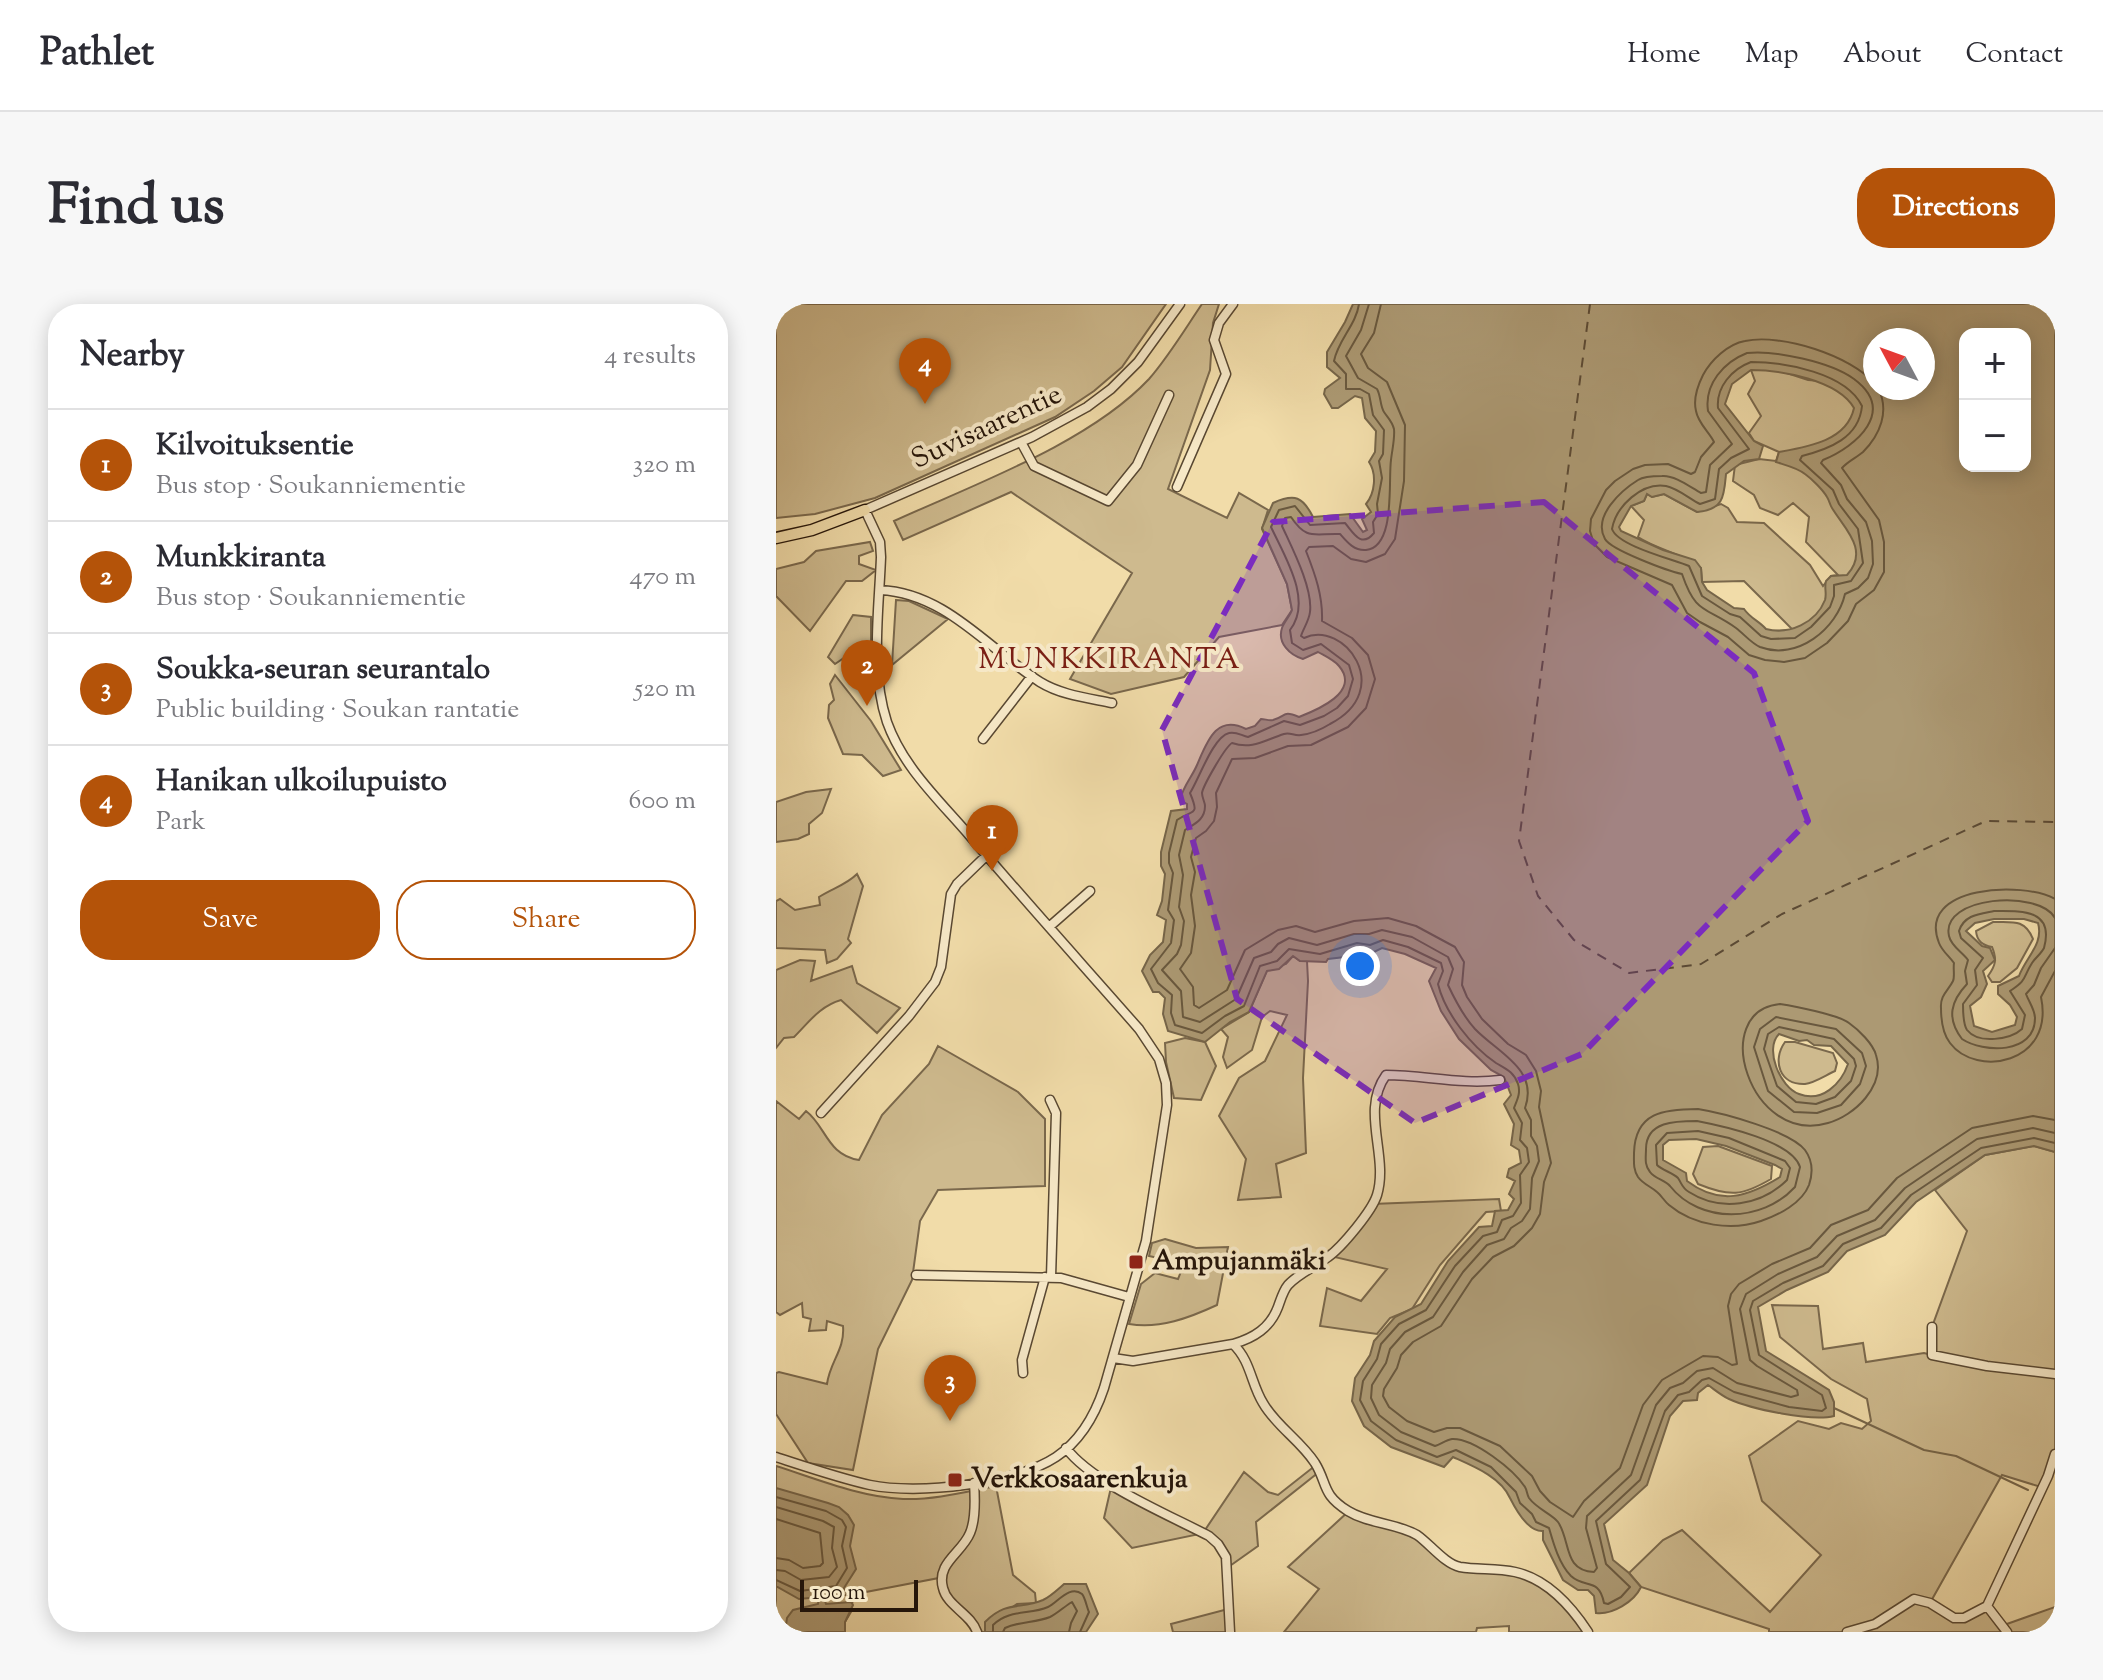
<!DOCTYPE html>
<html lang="en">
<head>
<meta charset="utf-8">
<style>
  body { margin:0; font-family:"Sorts Mill Goudy",serif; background:#f7f7f7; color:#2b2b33 }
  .controls { position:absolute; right:24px; top:24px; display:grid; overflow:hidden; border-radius:16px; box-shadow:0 4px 20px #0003 }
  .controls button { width:72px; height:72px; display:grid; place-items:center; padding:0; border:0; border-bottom:2px solid #e1e1e2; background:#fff; color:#2b2b33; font:40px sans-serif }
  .compass { position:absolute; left:1087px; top:24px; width:72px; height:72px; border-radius:50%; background:#fff; box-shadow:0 4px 20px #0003; rotate:311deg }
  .scale { position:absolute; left:24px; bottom:20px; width:118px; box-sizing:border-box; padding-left:8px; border:4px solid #26160a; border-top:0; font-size:22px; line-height:28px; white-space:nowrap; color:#26160a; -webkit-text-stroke:6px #f6e8c7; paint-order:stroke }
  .you { position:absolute; left:584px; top:662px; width:28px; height:28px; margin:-20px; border:6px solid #fff; border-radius:50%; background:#1a73e8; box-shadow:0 0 0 12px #1a73e833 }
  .badge { display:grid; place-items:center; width:52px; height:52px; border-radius:50%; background:#b45309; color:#fff; font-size:26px; font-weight:700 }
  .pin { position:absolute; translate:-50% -66px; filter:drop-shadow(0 2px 4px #0008) }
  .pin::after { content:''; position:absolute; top:42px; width:28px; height:24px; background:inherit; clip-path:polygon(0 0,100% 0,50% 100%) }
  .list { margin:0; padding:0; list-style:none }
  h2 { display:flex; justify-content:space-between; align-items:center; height:104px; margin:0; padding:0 32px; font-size:34px }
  h2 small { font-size:26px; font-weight:400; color:#7c7c81 }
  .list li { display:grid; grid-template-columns:52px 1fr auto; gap:24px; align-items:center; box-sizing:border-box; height:112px; padding:0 32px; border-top:2px solid #e1e1e2 }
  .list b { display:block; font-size:30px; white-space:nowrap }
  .list p { margin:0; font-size:26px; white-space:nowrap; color:#7c7c81 }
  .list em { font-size:26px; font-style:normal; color:#7c7c81 }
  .actions { display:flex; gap:16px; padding:24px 32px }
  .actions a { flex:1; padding:18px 0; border:2px solid #b45309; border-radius:32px; text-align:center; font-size:28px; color:#b45309 }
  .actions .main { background:#b45309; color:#fff }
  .map { position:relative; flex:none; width:1279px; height:1328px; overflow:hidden; border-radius:32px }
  header { display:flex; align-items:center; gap:48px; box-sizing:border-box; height:112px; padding:0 40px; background:#fff; border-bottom:2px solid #e1e1e2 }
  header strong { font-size:38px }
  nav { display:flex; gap:44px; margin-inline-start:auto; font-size:28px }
  .intro { display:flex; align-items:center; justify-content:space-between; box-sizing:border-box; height:192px; padding:0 48px }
  h1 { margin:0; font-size:56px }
  .button { padding:20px 36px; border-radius:32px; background:#b45309; color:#fff; font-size:28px; font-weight:700 }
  main { display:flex; gap:48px; padding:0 48px }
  aside { flex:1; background:#fff; border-radius:32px; box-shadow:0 4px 20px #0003 }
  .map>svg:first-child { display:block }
</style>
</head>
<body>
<header>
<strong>Pathlet</strong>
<nav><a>Home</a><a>Map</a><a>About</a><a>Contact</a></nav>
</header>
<div class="intro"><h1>Find us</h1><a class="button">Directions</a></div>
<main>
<aside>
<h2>Nearby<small>4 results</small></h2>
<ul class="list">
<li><span class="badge">1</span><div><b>Kilvoituksentie</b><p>Bus stop · Soukanniementie</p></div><em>320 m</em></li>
<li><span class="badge">2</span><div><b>Munkkiranta</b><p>Bus stop · Soukanniementie</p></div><em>470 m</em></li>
<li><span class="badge">3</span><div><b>Soukka-seuran seurantalo</b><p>Public building · Soukan rantatie</p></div><em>520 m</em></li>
<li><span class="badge">4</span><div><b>Hanikan ulkoilupuisto</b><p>Park</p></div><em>600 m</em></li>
</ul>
<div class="actions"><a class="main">Save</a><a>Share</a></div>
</aside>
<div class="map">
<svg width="1279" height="1328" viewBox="0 0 1279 1328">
  <rect width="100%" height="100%" fill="#f1dca9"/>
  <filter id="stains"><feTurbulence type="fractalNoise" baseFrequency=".0025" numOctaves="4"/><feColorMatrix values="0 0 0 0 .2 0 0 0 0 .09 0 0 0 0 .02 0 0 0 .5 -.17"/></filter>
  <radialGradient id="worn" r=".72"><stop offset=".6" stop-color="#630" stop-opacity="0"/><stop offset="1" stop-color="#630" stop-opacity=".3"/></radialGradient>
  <!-- green -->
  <path fill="#ceba8e" stroke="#7a684c" stroke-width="2" d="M0,0H390L346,63L318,87L279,113L99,194L39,210L0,214Z
    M426,0H443L437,19L434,66L392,185L451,214L463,189L492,206L486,225L511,280L516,306L506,321L443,333L408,373L335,390L294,375L356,269L235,188L127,236L118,217C199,180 313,139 373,75C393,52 409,25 426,0Z
    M975,66H1001L1032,76L1082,80L1094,224L1047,336L996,327L1017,326L968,277L926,278L925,264C906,249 882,246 862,233L868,216L855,202L868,197L871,190L876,193L888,190L921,208L945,200L952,204L961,218L988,219L1034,261L1047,282L1055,272L1062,271L1030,238L1033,213L1017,199L1002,211L984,204L978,191L957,177L959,161L983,155L1000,157L1003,148L978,137L973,129L985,112L972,90L979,77Z
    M94,238L97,247L83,252V260L100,266L86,277H70L34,327L0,292V265L28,258L40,247Z
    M120,296L133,297L172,315L116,361Z
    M77,311L95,313V342L81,345L59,360L52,353Z
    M59,371L95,417L125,466L107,472L86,451L67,450L52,414L53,401L58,396L54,380Z
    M55,485L46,509L33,520V530L22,535L0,538V498L30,488Z
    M81,570L87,582L72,635L75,639L61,655L51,659L49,646L0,644V597L4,595L19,606L44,601L43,593C57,584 70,581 81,570Z
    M1217,618C1237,618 1249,615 1257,635L1241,664L1224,678H1216L1212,672C1220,661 1221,655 1216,643C1206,641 1201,637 1200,627Z
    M517,652L524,657H531L532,677L527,774L530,849L500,860L505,893L462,896L470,855L443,812L463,774L489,757L511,711L494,707L486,713L476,746L451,764L447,753L452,733L445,725L473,708L491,666L510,660Z
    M24,656L39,657L35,677L76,662L81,679L124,704L101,729L65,696C44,702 33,718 18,733L8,734L0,744V666Z
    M409,734L429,738L440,762L425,796L398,794L390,758L389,739Z
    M1009,738H1019L1057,749L1061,759L1059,767C1050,771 1038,779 1029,780C1003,781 996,756 1009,738Z
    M162,742L242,788L269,815V882L162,886L144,917L136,976L102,1045L77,1166L32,1159L0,1110V1069L3,1068L51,1080C54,1057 69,1046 67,1022L51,1017L50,1026L33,1027L35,1015L27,1013L26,999L4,1011L0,1008V797L23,815L30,807C50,822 51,851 83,856L106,811L153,760Z
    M942,842L996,862L995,875C966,892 954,893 922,880L917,870L927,843Z
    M1258,842L1279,848V1150L1265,1183L1226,1171L1154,1299L1178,1314L1211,1302L1228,1321L1279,1303V1328H993V1325L865,1283L853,1269L887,1236L906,1226L994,1308L1045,1251L986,1197L973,1152L1022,1117L1053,1125L1065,1119L1086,1125L1095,1117L1091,1095L1055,1075L1004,1033L996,1001L1042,1002L1047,1045L1087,1039L1090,1058L1148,1049L1156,1051V1023L1191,927L1159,886L1209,851Z
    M723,895L725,907L710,908L664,961L636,1005L614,1014L601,1030L544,1022L551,984L585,997L611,965L554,952L596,900Z
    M389,935L420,944L452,943L441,1001C413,1014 384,1025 353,1020L365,980L379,969L402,975L406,965L400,958L373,952L376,939Z
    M540,1161L543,1168L480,1218L482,1242L451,1264L450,1253L428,1229L356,1244L328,1214L336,1179L427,1229L468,1168L492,1188L502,1191Z
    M0,1162C41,1175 84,1193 127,1195C159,1196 189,1188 220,1182L237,1271L259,1289L260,1299L241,1300L209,1322V1328H199L168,1292L163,1274L90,1288L77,1294L75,1308L69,1318V1328H0Z
    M573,1207L628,1226L681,1263L706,1264L762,1276L812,1328H733V1322L701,1324L700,1328H508L543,1285L512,1263Z
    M452,1305L454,1328H397L395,1320Z"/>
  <!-- water -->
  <path fill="#ac9973" stroke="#766549" stroke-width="2" fill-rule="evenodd" d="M577,0H1279V848L1258,842L1209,851L1140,898L1109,931L1071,947L1052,968L1011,986L982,1003L990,1047L1053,1086L1058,1098V1112C1036,1118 975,1105 953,1095C946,1092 939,1086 932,1081L922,1089L921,1096L907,1097L894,1112L871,1181L828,1220L837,1256L853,1269L865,1283C858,1298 836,1311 820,1309L818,1292L812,1286H802L787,1276L767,1236V1227C752,1228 740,1206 734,1194C725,1173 697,1162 677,1153L668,1163L615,1143L588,1122L576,1097L579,1074L594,1051L598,1037L619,1013L645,1000L672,957L703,923L716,922L719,907L732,906L738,895L733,890L739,877L731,873L733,865L745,859L743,846L735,841L738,820L728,800L735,791L728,773L715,766L683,735L665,707L653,677L660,664L629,650L606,644L596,649L583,647L569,653L552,655L550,658L524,657L517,652L503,665L491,667L473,708L454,718L429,738L392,727L387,710L389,694L383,688H377L366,667L374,651L387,638L390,616L381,611L386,597L389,570L385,562V548L395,507L411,505V500L404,496C407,482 416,473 421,461C431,438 440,410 470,425L479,422L485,415C489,415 493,417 497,416C511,412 506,406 523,413C541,406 585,388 563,362C558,356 549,352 542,348L527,355C514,351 501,339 506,324C508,318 514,312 516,306L511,280L486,224L497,199C519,189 527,193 537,213L574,210L587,228L591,226L586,215L595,208L590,200C599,189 601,170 593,158L599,148L600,127L589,114L586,94L579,92L562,104H556L548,90L549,85L564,74L551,63V48L569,18ZM1249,30V162H1189V30ZM1147,36V84H1099V36ZM975,66C1005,66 1062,76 1078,104C1071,137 1031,143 1003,148L1000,158C1009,161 1022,164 1029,170C1036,175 1047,186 1051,193C1053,196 1054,201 1056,204C1068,224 1094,246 1071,271L1055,272L1050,277C1048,284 1051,289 1049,296C1040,319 1013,331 990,325C983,317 974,314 968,305L958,304L931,286L926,278L925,264L919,256L887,246L845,227L843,223L855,202L868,197L871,190L876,193L888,190L921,208C948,206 948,192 950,170L968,157L983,155L987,142L978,137L949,100L956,80ZM1218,615H1248L1262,619C1268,640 1250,653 1243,672L1222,682V690L1234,701L1241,713L1239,721L1216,728L1198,722L1194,702L1205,693L1211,680L1207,667L1219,656L1214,644L1206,642L1190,627L1199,619ZM1003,730L1023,737L1031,736L1038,741L1055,742L1072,760C1065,780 1046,799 1023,790C1004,783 988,745 1003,730ZM920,835L950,842L999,861L1006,865L1004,873C971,893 944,902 911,877L910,869L887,856V841L893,836Z
    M0,1184L52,1199L63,1203L72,1211L78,1221L74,1242L80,1265L68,1284L72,1291H53L48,1294L50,1300L75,1298L77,1301L69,1318V1328H9L11,1314L17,1306L42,1300L43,1293L23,1295L0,1282Z
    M288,1280H310L322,1310L310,1328H209V1318C231,1296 244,1306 267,1296C275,1292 281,1286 288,1280Z"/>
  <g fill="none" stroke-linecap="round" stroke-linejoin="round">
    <!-- shore -->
    <path stroke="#69583e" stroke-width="2" d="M583,0C580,21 562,36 558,57L570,70V85H584L593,90L597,111L608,126L607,150L603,157L606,174L601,200L602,210L597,218L598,229C585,245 577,228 569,219L534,221L519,202L503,206L495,223C509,253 537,297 514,326L516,339L527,346L545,340L573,361L577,375L572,392L561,404L548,412L524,421L508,417L472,433C466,432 460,427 453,429C437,433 423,475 414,489C424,513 417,505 401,516L393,549V559L397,569L392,606L398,616L395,639L375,665L382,679L396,691L395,709L399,721L426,729L449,712L468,702L484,662L501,657L513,645L544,650L581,639L594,641L607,636L632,643L665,659L667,667L662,680C669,709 695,742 720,759C730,765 738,768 742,780C745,789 741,796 738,804L746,819L744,836L751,844L753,858L744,871L745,899L737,912L726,916L721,928L707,932L679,962L650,1006L623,1020L605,1040L601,1055L587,1077L584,1096L595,1117L620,1136L661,1153L680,1146L715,1163L740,1188L744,1199L756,1210L760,1218L773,1224C777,1238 783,1260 795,1272C809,1285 823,1273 828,1299L832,1300L845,1293L854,1283L830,1260L820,1217L864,1176L889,1107L902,1091L913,1088L926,1076L933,1074L958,1088L1013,1103L1046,1107L1050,1104L1046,1091L983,1051L974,1006L977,997L1007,979L1047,962L1067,940L1105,924L1135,891L1205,844L1258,834L1279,839
      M593,0L585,26L570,52L582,74L601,85C605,92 604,102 608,108C612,114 616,117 618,125C619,135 616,146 615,156C612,177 620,243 590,246C578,247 571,238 564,230C538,229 531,237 515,213L509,214L506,222C516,244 537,284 534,308C533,317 527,325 525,332L528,334C568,315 620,386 554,420C546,425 534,430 525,431C518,432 514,428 508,430C489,436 476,446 456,439C449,443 427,482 426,489C426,494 429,498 429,502C429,516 418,520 409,526L403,551L407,571L403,603L408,617L405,641L401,650L386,666L405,687L407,713L424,718L460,695L478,654L495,648L502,640L513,634L541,641L578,630H593L606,626L636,633L672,653L677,665L672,681C679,696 688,713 699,725C722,749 763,765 749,804L755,816V832L761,842L763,857L756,874L754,905L746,917L735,924L728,935L711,941L687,968L657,1013L629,1028L614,1045L610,1059L596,1081L595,1094L603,1111L625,1128L659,1142C665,1140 670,1136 676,1135C698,1134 738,1166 749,1183C751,1186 751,1191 753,1194C761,1205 776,1210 782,1218C795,1237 787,1267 818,1268L821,1264L810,1224L811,1212L855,1171L880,1101L894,1084L907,1079L921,1067L937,1064L961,1079L1015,1093L1022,1091L1021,1086L981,1062L974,1056L964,1005L970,990L1002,970L1041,953L1061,932L1099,916L1129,884L1201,835L1257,824L1279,829
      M605,0L598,29L585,50L592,64L611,78L629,121L628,177L619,235L609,250L590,258L575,255L557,242L533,243L530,247C539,270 547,292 546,317L576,334L592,351L599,375L590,404L572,423L535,441L512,442L479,454L456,455L440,489L441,503L438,517L430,527L420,534L415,553L419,568L415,591L419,622L415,649L404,665L417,683L418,701L423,704L451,686L469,646L502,626L520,622L539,628L578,617L612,614L640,622L679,643L688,658L686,681L691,693L706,715L732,740L750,751L760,767L765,787L763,803L775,859L768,878L764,910L756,924L738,942L717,953L696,975L665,1022L637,1038L625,1051L621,1064L608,1085L607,1092L613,1103L631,1117L658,1128L671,1124H684L724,1142L756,1172L764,1187L774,1198L797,1213L808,1197L844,1164L867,1101L886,1076L927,1052L942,1053L956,1061L961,1060L952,1002L955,990L963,980L996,960L1034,944L1055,921L1092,906L1121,874L1196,824L1257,812L1279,816
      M971,49C999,46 1055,58 1078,75C1121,107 1081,142 1047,156L1045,159L1065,181L1071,195L1090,218L1096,237L1097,260L1092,274L1082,284L1069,290C1061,325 1021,357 984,343C975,339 968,330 960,324C929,302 920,311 906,270C892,267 835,246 829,235C816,212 846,186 862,176C868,172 879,172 886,172C899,171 914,183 925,189L930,188L934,161L956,140L932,107C928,80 948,58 971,49Z
      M975,58C1009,58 1070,69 1086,102C1083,134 1053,145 1026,152L1024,156L1057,186L1063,200L1082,225L1087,259L1075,277L1058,281V292L1054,303L1035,323L1019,334L995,335L985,332L964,313L954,310L926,292L913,262C896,255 842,242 836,225C840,202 866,178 890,182C901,184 914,195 924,200L939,195L943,165L955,154L973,145L942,104C940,83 956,65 975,58Z
      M1099,80C1076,52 1005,29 969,37C952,40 935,56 927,71C922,81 917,95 920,107C922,119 933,128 938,138L925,153L919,168L915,170L892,160L869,161L857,165L839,177L830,186L815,215L814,227L818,240L831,253L896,281L911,309L924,318L952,333L973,351L989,356L1008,358L1029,354L1051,339L1072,317L1080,300L1098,286L1108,268V238L1103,216L1066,164C1072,157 1080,154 1087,148C1104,131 1114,107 1102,84
      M1279,595C1248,577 1140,581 1163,639C1166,647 1173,652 1178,659C1177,664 1179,673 1177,677C1172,687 1164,691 1165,704C1165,715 1167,730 1174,739C1200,774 1279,760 1265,693L1279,667
      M1218,607C1243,607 1279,604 1268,644C1265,650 1260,653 1256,659C1246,675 1252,675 1234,687L1249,711L1246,725C1235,735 1203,741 1191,726C1187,720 1187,707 1187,700L1201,681L1199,666L1207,654L1185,634L1183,627C1188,611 1203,610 1218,607Z
      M1279,614C1263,585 1164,592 1173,632C1175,642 1186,648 1192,656L1189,667L1191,680C1175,697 1170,714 1186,735C1207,749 1259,751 1259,714C1259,706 1253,698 1250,690L1258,681L1265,664L1279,644
      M1004,700C1018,702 1063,711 1073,719C1083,726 1097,740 1100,751C1110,782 1078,812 1052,819C974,842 932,707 1004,700Z
      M1000,713L1060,725L1086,749L1090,762L1084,780L1065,801L1041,809L1018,808L992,787L978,743L984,725Z
      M1003,723L1058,735L1078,755L1080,762L1075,777L1059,793L1040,800L1020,798L1001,782L988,745L992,730Z
      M922,805C947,809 1014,827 1029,846C1037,857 1037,869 1033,881C1026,899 1003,911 985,917C956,927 918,922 893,901C888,897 886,892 881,888C874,882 867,880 862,873C857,865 858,858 858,849C859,808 888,805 922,805Z
      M921,817C947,822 1016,837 1024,863L1019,883C986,919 924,920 894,882C889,876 879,875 874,868C868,861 870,853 870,845C870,817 900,817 921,817Z
      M922,827L953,834L1009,857L1014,864L1011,876C985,902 944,908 913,888C906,884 906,880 902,874C897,869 886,866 881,861L880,841L891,829Z
      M0,1193L50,1207L66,1216L70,1223L66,1242L71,1264L60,1282L24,1287L0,1276
      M0,1203L47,1217L58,1223L56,1244L61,1263L53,1273L25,1276L9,1267L0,1266
      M0,1215L44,1229L47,1259L44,1262L27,1264L13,1256L0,1254
      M217,1328V1321C233,1305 254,1311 272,1303C281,1299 294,1280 306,1290C309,1293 311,1304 313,1308L304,1328
      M227,1328L229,1324C244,1317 259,1319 274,1313C282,1309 289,1302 296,1298L301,1307L295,1319L293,1328"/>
    <!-- stream -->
    <path stroke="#766549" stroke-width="2" d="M1058,1104L1148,1146L1180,1152L1252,1186"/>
    <!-- ferry -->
    <path stroke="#5c4a34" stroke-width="2" stroke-dasharray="10 8" stroke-linecap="butt" d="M814,0L743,537L762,592L798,636L853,669L925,660L1006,610L1210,517L1279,518"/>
    <defs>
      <path id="minor" d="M245,138L258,162L332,197L361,161L393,91
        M401,183L450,70L438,36L443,19L457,0
        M104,286C170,289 212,345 264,378C285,391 312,394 336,399
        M207,435L256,372
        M273,623L314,587
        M274,796L280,809L275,973
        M45,809L133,712L159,678L165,663L175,590L181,580L210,552
        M140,971L285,974L353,993
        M1156,1023V1051L1211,1062L1279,1070
        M457,1040C478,1034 494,1024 502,1003C505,995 507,987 512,981C523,969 539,963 552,953C566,943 596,907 601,891C613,852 584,807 610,771C648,771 686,781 724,776
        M337,1054L357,1057L457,1040C475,1057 475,1080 487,1099C500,1122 524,1136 539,1159C552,1180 545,1190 572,1207C593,1220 620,1219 641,1231C654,1240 669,1260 684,1263C702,1266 721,1264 739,1268C771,1275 795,1302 812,1328
        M247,1069L246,1056L269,973
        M290,1144C316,1179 393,1211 433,1232L442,1240L450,1253L454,1328
        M0,1153C31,1163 63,1174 94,1181C142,1191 239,1180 280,1153C304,1137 319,1111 328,1084L370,937L391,801L390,779L383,755L363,725C306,660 249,597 193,531C163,496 127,463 111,418C94,367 103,306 105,253L104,238L89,206L256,133L311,103L335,85L362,58L404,0
        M198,1179C199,1193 200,1215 194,1229C186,1249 160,1259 167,1284C171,1302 195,1310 201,1328
        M1211,1302L1231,1328
        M1071,1328L1099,1320L1138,1295L1154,1299L1178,1314H1188L1211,1302L1272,1172L1279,1150"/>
      <path id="major" d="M0,234L36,226L89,206"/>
    </defs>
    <!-- minor casing -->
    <use href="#minor" stroke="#594832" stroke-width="11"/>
    <!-- major casing -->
    <use href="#major" stroke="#26160a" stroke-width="13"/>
    <!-- minor -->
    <use href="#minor" stroke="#f6e8c7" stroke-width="8"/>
    <!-- major -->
    <use href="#major" stroke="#f1dca9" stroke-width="10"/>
  </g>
  <!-- marked area -->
  <path fill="#7b2cbf" fill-opacity="0.2" stroke="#7b2cbf" stroke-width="6" stroke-dasharray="16 10" stroke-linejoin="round" d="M768,198L978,369L1032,517L806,750L639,819L461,695L386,426L497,218Z"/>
  <!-- markers -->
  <g fill="#8f2418" stroke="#f6e8c7" stroke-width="3">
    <rect x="352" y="950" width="16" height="16" rx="4"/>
    <rect x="171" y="1168" width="16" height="16" rx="4"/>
  </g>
  <g text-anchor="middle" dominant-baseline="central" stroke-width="8" stroke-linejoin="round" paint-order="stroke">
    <!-- street labels -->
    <g font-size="28" fill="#26160a" stroke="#f6e8c7">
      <text transform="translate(211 124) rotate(-25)">Suvisaarentie</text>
    </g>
    <!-- poi labels -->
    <g font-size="28" font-weight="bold" fill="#26160a" stroke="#f6e8c7" text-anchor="start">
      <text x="376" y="958">Ampujanmäki</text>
      <text x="195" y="1176">Verkkosaarenkuja</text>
    </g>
    <!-- neighbourhood labels -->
    <g font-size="30" letter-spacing="2" fill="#7a1f14" stroke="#f6e8c7">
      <text x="334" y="356">MUNKKIRANTA</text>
    </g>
  </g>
  <rect width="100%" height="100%" filter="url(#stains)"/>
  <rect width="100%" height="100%" fill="url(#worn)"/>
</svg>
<div class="controls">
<button>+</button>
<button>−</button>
</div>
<svg class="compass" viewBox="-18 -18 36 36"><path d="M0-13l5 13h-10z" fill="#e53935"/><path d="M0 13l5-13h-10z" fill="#7c7c81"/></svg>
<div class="scale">100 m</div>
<div class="you"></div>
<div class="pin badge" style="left:216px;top:567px">1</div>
<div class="pin badge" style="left:91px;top:402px">2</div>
<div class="pin badge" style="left:174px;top:1117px">3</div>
<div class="pin badge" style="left:149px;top:100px">4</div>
</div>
</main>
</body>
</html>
